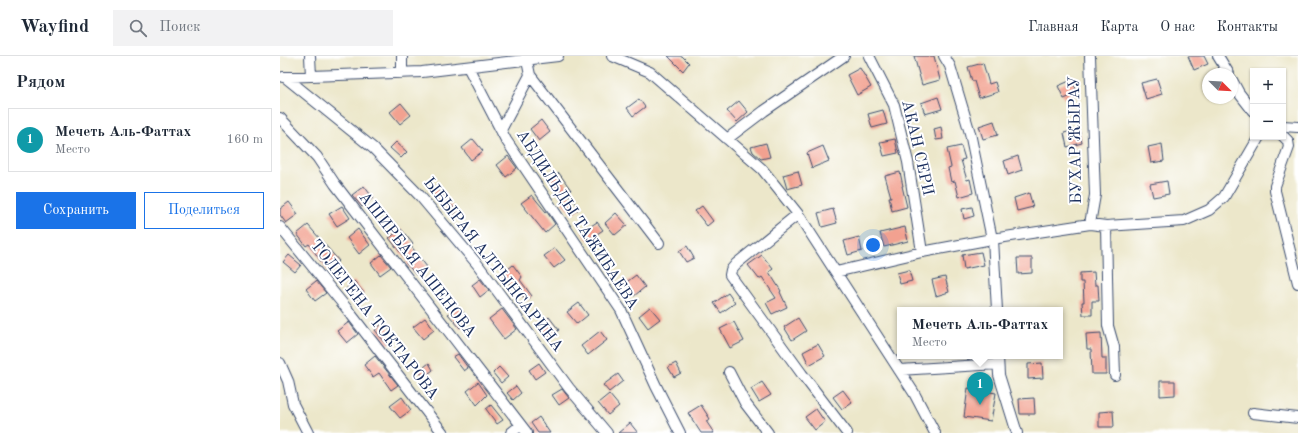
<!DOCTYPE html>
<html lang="ru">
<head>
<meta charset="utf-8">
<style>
  body { margin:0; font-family:"Old Standard TT",serif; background:#f2f2f3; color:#1f2937 }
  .controls { position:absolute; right:12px; top:12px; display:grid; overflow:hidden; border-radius:0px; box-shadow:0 1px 3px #0004 }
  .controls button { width:36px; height:36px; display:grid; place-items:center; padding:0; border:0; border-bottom:1px solid #e0e1e3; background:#fff; color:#1f2937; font:20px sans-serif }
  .compass { position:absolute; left:922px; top:12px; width:36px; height:36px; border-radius:50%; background:#fff; box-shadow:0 1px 3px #0004; rotate:114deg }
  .you { position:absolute; left:593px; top:189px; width:14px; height:14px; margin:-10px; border:3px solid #fff; border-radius:50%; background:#1a73e8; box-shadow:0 0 0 6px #1a73e833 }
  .badge { display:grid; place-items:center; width:26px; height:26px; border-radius:50%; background:#1a73e8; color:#fff; font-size:13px; font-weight:700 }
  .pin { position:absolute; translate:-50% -33px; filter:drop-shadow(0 1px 2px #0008) }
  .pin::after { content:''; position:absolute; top:21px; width:14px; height:12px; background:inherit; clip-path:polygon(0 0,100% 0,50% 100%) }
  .popup { position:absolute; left:617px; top:251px; width:166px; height:52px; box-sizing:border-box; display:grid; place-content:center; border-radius:0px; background:#fff; filter:drop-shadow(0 1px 3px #0005); font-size:13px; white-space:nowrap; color:#747a83 }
  .popup b { font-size:15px; color:#1f2937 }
  .popup::after { content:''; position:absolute; left:50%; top:100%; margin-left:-8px; border:8px solid transparent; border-top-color:#fff }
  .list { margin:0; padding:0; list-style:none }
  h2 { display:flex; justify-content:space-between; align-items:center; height:52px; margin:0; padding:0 16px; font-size:17px }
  h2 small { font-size:13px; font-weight:400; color:#747a83 }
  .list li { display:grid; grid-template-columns:26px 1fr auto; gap:12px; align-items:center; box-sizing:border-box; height:64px; margin:0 8px 8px; padding:0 8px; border:1px solid #e0e1e3; border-radius:0px }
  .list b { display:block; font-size:15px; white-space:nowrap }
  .list p { margin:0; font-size:13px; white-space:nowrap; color:#747a83 }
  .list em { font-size:13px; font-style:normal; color:#747a83 }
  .actions { display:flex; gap:8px; padding:12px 16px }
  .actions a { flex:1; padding:9px 0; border:1px solid #1a73e8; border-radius:0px; text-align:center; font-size:14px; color:#1a73e8 }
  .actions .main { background:#1a73e8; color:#fff }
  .icon { flex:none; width:22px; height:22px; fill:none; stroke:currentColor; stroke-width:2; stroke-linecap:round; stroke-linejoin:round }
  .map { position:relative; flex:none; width:1018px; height:377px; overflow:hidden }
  header { display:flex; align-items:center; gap:24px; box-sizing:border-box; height:56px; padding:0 20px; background:#fff; border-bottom:1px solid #e0e1e3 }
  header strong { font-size:19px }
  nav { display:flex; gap:22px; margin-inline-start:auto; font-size:14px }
  .search { width:280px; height:36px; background:#f2f2f3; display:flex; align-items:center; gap:10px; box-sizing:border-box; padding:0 14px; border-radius:0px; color:#747a83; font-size:15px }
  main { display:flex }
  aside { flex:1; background:#fff }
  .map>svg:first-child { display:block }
</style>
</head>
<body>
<header>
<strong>Wayfind</strong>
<div class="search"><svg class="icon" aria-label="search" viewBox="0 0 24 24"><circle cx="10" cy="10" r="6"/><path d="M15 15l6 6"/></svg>Поиск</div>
<nav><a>Главная</a><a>Карта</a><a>О нас</a><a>Контакты</a></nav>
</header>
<main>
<aside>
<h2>Рядом<small></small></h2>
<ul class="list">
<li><span class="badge" style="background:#0f9aa8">1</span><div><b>Мечеть Аль-Фаттах</b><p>Место</p></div><em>160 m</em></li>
</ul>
<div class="actions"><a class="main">Сохранить</a><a>Поделиться</a></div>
</aside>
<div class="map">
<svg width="1018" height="377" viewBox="0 0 1018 377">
  <rect width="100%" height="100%" fill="#fff"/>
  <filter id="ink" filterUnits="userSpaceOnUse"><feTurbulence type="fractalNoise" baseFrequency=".025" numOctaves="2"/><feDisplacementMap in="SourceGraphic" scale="8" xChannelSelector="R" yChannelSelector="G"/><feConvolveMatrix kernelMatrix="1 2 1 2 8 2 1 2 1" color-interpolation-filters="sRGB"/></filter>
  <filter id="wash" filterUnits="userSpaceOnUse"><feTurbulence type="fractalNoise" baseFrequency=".012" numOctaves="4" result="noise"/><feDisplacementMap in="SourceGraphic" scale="16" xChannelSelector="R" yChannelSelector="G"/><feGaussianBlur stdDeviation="0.9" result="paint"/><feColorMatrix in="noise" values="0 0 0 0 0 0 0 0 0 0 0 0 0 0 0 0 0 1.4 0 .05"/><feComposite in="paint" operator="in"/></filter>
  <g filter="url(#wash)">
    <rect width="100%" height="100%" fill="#ece7ca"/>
    <g id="blocks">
      <!-- building -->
      <path fill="#f2a190" d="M388,0H402L409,7L403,15Z
        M634,0H654L660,24L642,29Z
        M908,0H924L928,8L914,14Z
        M703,7L709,28L715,26L718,36L699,42L694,25H692L688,11Z
        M580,12L591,31L577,39L567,19Z
        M877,23L882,38L866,43L861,27Z
        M792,24L798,37L784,43L778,30Z
        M658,41L662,53L645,58L641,47Z
        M359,43L365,51L353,60L347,52Z
        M459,45L468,56L457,66L447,55Z
        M121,47L131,59L120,68L110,56Z
        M603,54L607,68L592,72L588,58Z
        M261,64L270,76L259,85L250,73Z
        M714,65L718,79L703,83L699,70Z
        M661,71L663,83L656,84L654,73Z
        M799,73L802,87L787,91L784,77Z
        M193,83L203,95L191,104L182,92Z
        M615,83L618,97L604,100L600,86Z
        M116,86L127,96L121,102L110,92Z
        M486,87L490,101L481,103L473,96L471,91Z
        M882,88L884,105L871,107L868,91Z
        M543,90L549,105L532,112L527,97Z
        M681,90L685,103L681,104L687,124L690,123L693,137L679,141L675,125L671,126L668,112L671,111L667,93Z
        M228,100L237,112L226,121L217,109Z
        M738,100L742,114L728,119L724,105Z
        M518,115L522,129L507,133L503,119Z
        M620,116L623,130H622L627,151L612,155L609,141H611L605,120Z
        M279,117L291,134L284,139L271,123Z
        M887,125L889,138L873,141L870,128Z
        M84,130L93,142L82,151L72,139Z
        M156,130L177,156L171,160L150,135Z
        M749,137L753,151L737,155L734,142Z
        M252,139L266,156H267L275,168L265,177L241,147Z
        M289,139L300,152L292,158L281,145Z
        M9,146L18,158L6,167L0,159V153Z
        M62,150L70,162L57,170L49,158Z
        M422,150L433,165L427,170L415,155Z
        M692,151L694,160L684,163L682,153Z
        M553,153L557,167L542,171L538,157Z
        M336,157L347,169L335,179L325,167Z
        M317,166L323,174L308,184L302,176Z
        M28,169L59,205L47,214L29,188L26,190L17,178Z
        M625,171L628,185L604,191L600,177Z
        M78,173L90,189L79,198L67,182Z
        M121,173L133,188L131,190L147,211L136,219L126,207L128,206L109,182Z
        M579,181L582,195L568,199L564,185Z
        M407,190L414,202L406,206L399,195Z
        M275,192L285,204L274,212L264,200Z
        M701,196L704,209L684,213L682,199Z
        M9,199L21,209L15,216L3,206Z
        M101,199L111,211L100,219L91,207Z
        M482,199L493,213L489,216L501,235L500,236L507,251L492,258L486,247L496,242L482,221L479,223L468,209Z
        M737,202H752V217L738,218Z
        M233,209L242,221L240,224L252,240L246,245L234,228L231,230L222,218Z
        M629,214L632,225L620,228L617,217Z
        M814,216L815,229H818L819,245H812V259H803L802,246H804L803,226H800V217Z
        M356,219L365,231L354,240L344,228Z
        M665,221L669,236L656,240L652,224Z
        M200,223L209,234L200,241L192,229Z
        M36,225L46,237L35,245L26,233Z
        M74,225L84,237L75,245L66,233Z
        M448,237L455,247L441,257L434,247Z
        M299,247L308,259L297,268L287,256Z
        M178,250L190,264L180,272L168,258Z
        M370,251L380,263L368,272L359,260Z
        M222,253L237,273L224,283L209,263Z
        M269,261L279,274L267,282L258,270Z
        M145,262L154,274L143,283L133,271Z
        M518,262L526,275L512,284L504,271Z
        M69,266L78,278L67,287L57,275Z
        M104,266L116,282L107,289L95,274Z
        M454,266L464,285L450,292L440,273Z
        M320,275L327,284L308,299L301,290Z
        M821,277L822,302H826V318H812L811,293H807L806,278Z
        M538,288L545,300L529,309L523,296Z
        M178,298L188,312L184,315L173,301Z
        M95,300L118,329L111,334L99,317L93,321L84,309Z
        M149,307L153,314L144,321L139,315Z
        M259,307L265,316L255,323L249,314Z
        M396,307L401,317L394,321L388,311Z
        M762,307L763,322L748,323V308Z
        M219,311L228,321L221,327L213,317Z
        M338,318L343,325L329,336L323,329Z
        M880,325H895V339L880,340Z
        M198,326L207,339L197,349L187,335Z
        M482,326L491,339L479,346L471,333Z
        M236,330L241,337L233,344L227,337Z
        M688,332L716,337L711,365L684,361Z
        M282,333L289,342L279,349L272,339Z
        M563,334L572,346L562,353L553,341Z
        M329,338L339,350L328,359L318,347Z
        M122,341L131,354L120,362L110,350Z
        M754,342L755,358H740L739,343Z
        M211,349L223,364L217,368L206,353Z
        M421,349L430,363L426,365L434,377H421L408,357Z
        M536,353L545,366L535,374L525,361Z
        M833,355L834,371H819V356Z
        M259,361L270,377H258L251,367Z
        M350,367L358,377H338Z"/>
    </g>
  </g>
  <g filter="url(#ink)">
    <use href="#blocks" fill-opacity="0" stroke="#3a4b6e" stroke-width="1"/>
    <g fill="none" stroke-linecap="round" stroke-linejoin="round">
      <defs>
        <path id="minor" d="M30,0L31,20
          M122,0V17
          M246,0L250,19L379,187
          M332,0L370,16L482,113L518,158L634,337L655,377
          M589,0L614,49L628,106L642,196
          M664,0L670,10L690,77L712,183
          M938,0L949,18
          M188,11L226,84L341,254L376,330L400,377
          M3,21L142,16L278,0
          M5,21L93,92L140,140L198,209L289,332L327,377
          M952,24L959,37L973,55
          M0,62L37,101L55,128L247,377
          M1003,70L1018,71
          M221,74L250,19
          M1003,80L1008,85L1009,91L995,130V135L1018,227
          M447,83L484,55L564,0
          M518,158L456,208L451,214L450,219L522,318L567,377
          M810,168L815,139L810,0
          M826,170L828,270L834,291L835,319
          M0,171L67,253L163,377
          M713,183L717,254
          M556,216L642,196L712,183L810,168L826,170L904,165L929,154L944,141L979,81
          M718,300L719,319L737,377
          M0,307L8,325L13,348L28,377
          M619,314L718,308
          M449,316L465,347L488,377
          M973,357L1018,362
          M231,377L241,369"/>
      </defs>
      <!-- minor casing -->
      <use href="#minor" stroke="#3a4b6e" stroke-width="12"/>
      <!-- minor -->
      <use href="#minor" stroke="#fff" stroke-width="10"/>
    </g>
  </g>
  <g text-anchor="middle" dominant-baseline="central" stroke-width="4" stroke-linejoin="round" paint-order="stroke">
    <!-- street labels -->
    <g font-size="16" fill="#1b2f5e" stroke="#fff">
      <text transform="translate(796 84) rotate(-91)">БУХАР ЖЫРАУ</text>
      <text transform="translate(637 92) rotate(77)">АКАН СЕРИ</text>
      <text transform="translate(297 164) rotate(57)">АБДИЛЬДЫ ТАЖИБАЕВА</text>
      <text transform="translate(137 209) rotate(52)">АШИРБАЯ АШЕНОВА</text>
      <text transform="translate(213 209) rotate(52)">ЫБЫРАЯ АЛТЫНСАРИНА</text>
      <text transform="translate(94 264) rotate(52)">ТОЛЕГЕНА ТОКТАРОВА</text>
    </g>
  </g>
</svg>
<div class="controls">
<button>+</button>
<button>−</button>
</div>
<svg class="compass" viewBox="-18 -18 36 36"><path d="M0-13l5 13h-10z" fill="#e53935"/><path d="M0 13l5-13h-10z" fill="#747a83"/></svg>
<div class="you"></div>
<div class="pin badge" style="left:700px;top:349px;background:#0f9aa8">1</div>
<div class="popup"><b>Мечеть Аль-Фаттах</b>Место</div>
</div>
</main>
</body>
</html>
